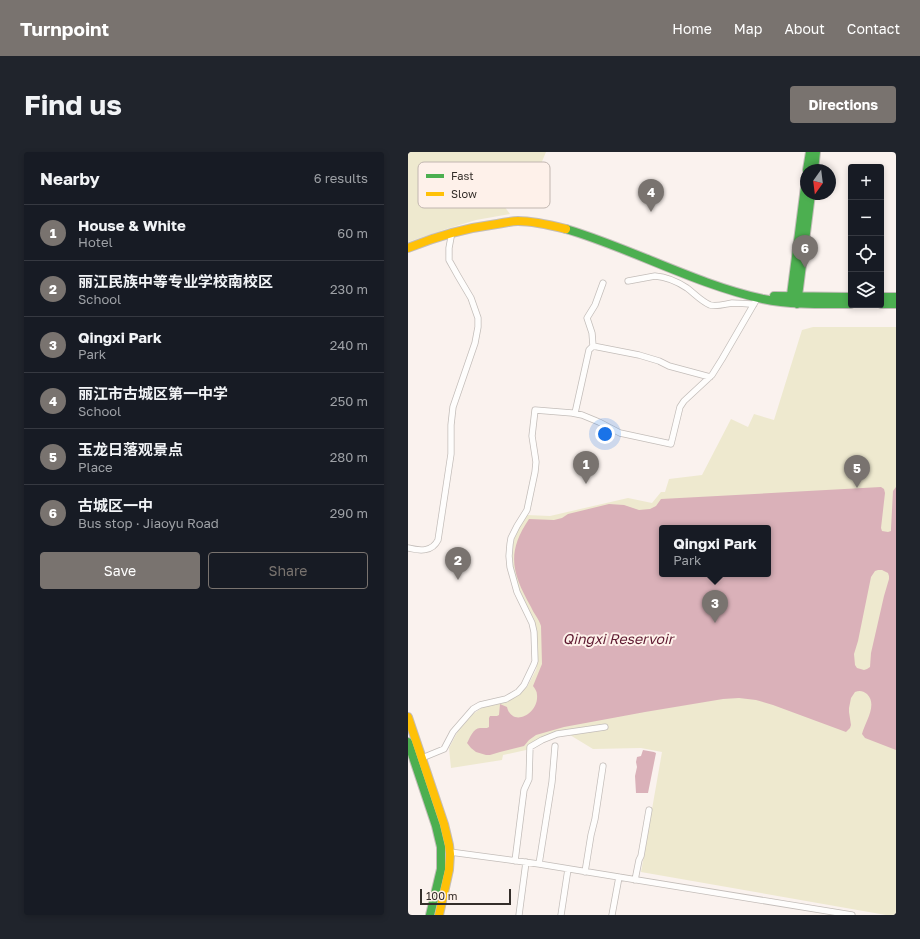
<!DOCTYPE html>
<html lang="en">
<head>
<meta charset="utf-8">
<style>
  body { margin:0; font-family:"Golos Text","Noto Sans SC",sans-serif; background:#20242c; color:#f1f3f6 }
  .controls { position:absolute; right:12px; top:12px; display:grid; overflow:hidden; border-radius:4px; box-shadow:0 2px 6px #0003 }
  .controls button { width:36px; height:36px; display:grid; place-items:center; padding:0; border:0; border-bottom:1px solid #363941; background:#171b24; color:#f1f3f6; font:20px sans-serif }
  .compass { position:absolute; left:392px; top:12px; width:36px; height:36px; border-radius:50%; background:#171b24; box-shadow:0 2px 6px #0003; rotate:194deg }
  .scale { position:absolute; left:12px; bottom:10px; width:91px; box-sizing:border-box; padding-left:4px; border:2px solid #342e2a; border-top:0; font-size:11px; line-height:14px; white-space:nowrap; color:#342e2a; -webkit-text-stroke:3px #fef1ea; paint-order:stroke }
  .you { position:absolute; left:197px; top:282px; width:14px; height:14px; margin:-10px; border:3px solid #fff; border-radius:50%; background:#1a73e8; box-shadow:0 0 0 6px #1a73e833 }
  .badge { display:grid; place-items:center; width:26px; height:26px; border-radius:50%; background:#79736f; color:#fff; font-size:13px; font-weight:700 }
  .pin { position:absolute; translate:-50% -33px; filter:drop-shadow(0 1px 2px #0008) }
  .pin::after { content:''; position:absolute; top:21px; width:14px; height:12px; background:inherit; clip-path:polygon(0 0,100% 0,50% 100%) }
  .popup { position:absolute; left:251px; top:373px; width:112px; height:52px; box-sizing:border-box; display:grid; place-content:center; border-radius:4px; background:#171b24; filter:drop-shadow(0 1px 3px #0005); font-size:13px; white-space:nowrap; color:#9ea1a6 }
  .popup b { font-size:15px; color:#f1f3f6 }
  .popup::after { content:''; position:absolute; left:50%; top:100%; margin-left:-8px; border:8px solid transparent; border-top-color:#171b24 }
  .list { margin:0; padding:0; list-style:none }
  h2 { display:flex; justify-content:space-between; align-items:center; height:52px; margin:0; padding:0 16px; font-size:17px }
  h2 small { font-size:13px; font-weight:400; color:#9ea1a6 }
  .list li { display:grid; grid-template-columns:26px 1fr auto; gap:12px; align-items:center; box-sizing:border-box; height:56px; padding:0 16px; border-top:1px solid #363941 }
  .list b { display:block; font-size:15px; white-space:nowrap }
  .list p { margin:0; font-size:13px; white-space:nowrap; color:#9ea1a6 }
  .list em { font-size:13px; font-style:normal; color:#9ea1a6 }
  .actions { display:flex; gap:8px; padding:12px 16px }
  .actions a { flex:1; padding:9px 0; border:1px solid #79736f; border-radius:4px; text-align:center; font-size:14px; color:#79736f }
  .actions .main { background:#79736f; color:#fff }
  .icon { flex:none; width:22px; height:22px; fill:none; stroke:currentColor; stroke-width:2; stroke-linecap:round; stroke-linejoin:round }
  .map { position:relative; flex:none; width:488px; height:763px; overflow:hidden; border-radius:4px }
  header { display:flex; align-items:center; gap:24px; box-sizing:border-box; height:56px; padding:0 20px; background:#79736f; color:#fff }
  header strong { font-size:19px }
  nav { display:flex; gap:22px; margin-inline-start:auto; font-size:14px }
  .intro { display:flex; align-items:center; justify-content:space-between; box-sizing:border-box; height:96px; padding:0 24px }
  h1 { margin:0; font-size:28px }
  .button { padding:10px 18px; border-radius:4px; background:#79736f; color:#fff; font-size:14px; font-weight:700 }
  main { display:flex; gap:24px; padding:0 24px }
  aside { flex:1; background:#171b24; border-radius:4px; box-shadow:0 2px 6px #0003 }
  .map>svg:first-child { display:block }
</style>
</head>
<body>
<header>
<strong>Turnpoint</strong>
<nav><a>Home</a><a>Map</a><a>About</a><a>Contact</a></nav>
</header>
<div class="intro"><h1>Find us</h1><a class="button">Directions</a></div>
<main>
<aside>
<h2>Nearby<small>6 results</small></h2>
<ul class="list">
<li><span class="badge">1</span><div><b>House &amp; White</b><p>Hotel</p></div><em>60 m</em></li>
<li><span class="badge">2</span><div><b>丽江民族中等专业学校南校区</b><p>School</p></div><em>230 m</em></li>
<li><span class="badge">3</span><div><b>Qingxi Park</b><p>Park</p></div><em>240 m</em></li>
<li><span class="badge">4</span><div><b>丽江市古城区第一中学</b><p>School</p></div><em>250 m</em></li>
<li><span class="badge">5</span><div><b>玉龙日落观景点</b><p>Place</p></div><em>280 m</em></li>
<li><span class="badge">6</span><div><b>古城区一中</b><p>Bus stop · Jiaoyu Road</p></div><em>290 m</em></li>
</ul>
<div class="actions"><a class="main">Save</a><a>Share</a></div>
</aside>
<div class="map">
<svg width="488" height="763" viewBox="0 0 488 763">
  <rect width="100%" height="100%" fill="#faf2ee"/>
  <!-- green -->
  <path fill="#eee9cf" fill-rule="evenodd" d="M0,0H138L130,19L96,54L102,62L68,68L35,78L0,90Z
    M405,175H488V763H478L233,720L254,600L233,596L185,597L162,583L150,584L118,598L95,603L94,608L43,616L41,596L51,577L65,562L75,555L111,542L119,535L128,518L130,508L128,479L126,469L109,433L105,416L104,405L105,391L107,384L118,363L142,364L220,346L244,351L253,340H257L261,327L294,323L323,267L340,275L346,262L366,268L394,178ZM254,376H360V422H254Z"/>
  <!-- water -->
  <path fill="#dab1b9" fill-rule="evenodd" d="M473,335L476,337L477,341L473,376L474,379L480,380L483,379V377L485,339L488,335V598L457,586L454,582C457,570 470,553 459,542C455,539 452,538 447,540L443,546L441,556V560L443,573L442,576L438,580L365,553L348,548L331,546L315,547L237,560L156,575L128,583L121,588L116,594L92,600L82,603H78L68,600L63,596L59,591C62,586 65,576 72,576C75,576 77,576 79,576L81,575V566L82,564H89L91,563L92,552L99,555C104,576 131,562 129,543C129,539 127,537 125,534L134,512L133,474C131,467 126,462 123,455C104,421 98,401 121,367L146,368L154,366L160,362L201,352L216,353L231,358L242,357L248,354L253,347ZM254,376H360V422H254ZM470,418H474L480,421L481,424V427L476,444L463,501L462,515L459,517L456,518L449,516L447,513L446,502L450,489L463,425L467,419Z
    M235,598L246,600L248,601L240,641H228L227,624L229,615L228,610L229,605L233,604Z"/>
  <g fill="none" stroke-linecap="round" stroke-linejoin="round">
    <defs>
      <path id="street" d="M220,129L247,124C259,125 270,130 279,136C287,142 293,149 302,153C309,155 317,152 324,151C331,151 339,152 346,152
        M185,194L231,203L251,209L261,214L302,225
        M167,261L181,198L185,194L184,181L179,166L187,153L195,131
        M0,396C12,399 24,400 30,388L43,302V273L45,255L67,191L70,175V166L63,146L50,124L41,108V96L44,80
        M14,606L36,597L45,580L65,557L72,553L98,547L110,540L116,533L126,512L127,509L126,480L124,471L109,440L102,415L101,404L102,392L103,386L109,374L119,358L127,320L128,310L124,284L127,258L164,261L174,263L191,270L212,281L263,292L272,255L276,249L304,223L314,207L350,145
        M42,700L131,712L444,763
        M107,709L116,638L121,627L122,595L134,588L149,582L197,575
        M131,712L144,630L147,594
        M177,720L183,683L187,667L195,614
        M227,728L231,708L233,704L241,658
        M111,763L118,710
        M153,763L160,717
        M204,763L211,725"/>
      <path id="fast" d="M399,18L402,0
        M406,18L408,0
        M158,77C225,97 287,132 355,147C384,153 414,152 443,152
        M366,144L443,145
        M473,145H488
        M382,151L398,27
        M389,152L403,42
        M473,152H488
        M0,590L28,674L33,695V717L22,763"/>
      <path id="slow" d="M0,96C29,84 58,76 89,72C96,71 103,69 110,69C126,69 142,73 158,77
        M0,565L36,672L41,693L42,702L41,718L31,763"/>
    </defs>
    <!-- street casing -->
    <use href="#street" stroke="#c3bdb9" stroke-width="7"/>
    <!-- fast casing -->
    <use href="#fast" stroke="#c3bdb9" stroke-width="10"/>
    <!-- slow casing -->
    <use href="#slow" stroke="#c3bdb9" stroke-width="10"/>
    <!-- street -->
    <use href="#street" stroke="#fefdfc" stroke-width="5.5"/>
    <!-- fast -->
    <use href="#fast" stroke="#4caf50" stroke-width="8"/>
    <!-- slow -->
    <use href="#slow" stroke="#ffc107" stroke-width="8"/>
  </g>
  <g text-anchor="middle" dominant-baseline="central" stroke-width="4" stroke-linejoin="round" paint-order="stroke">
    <!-- water labels -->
    <g font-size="14" font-style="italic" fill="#5e1a31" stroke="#fef1ea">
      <text x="210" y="486">Qingxi Reservoir</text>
    </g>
  </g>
  <!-- legend -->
  <rect x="10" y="10" width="132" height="46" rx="6" fill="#fef1ea" stroke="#c1b6b0" stroke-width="1"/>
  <rect x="18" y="22" width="18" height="4" fill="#4caf50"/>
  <rect x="18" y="40" width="18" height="4" fill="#ffc107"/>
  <g font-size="11" fill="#342e2a">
    <text x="43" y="28">Fast</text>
    <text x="43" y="46">Slow</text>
  </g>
</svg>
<div class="controls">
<button>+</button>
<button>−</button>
<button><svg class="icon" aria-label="locate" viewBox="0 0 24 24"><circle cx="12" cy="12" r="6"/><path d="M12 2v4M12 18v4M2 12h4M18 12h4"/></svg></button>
<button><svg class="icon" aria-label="layers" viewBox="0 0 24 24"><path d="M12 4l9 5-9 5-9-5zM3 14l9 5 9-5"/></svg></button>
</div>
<svg class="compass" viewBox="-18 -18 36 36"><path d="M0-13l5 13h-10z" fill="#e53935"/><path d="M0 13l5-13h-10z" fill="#9ea1a6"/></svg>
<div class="scale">100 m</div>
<div class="you"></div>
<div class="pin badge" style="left:178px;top:332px">1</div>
<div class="pin badge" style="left:50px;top:428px">2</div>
<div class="pin badge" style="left:307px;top:471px">3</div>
<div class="popup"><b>Qingxi Park</b>Park</div>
<div class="pin badge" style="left:243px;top:60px">4</div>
<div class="pin badge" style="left:449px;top:336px">5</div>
<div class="pin badge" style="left:397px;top:116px">6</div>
</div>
</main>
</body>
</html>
